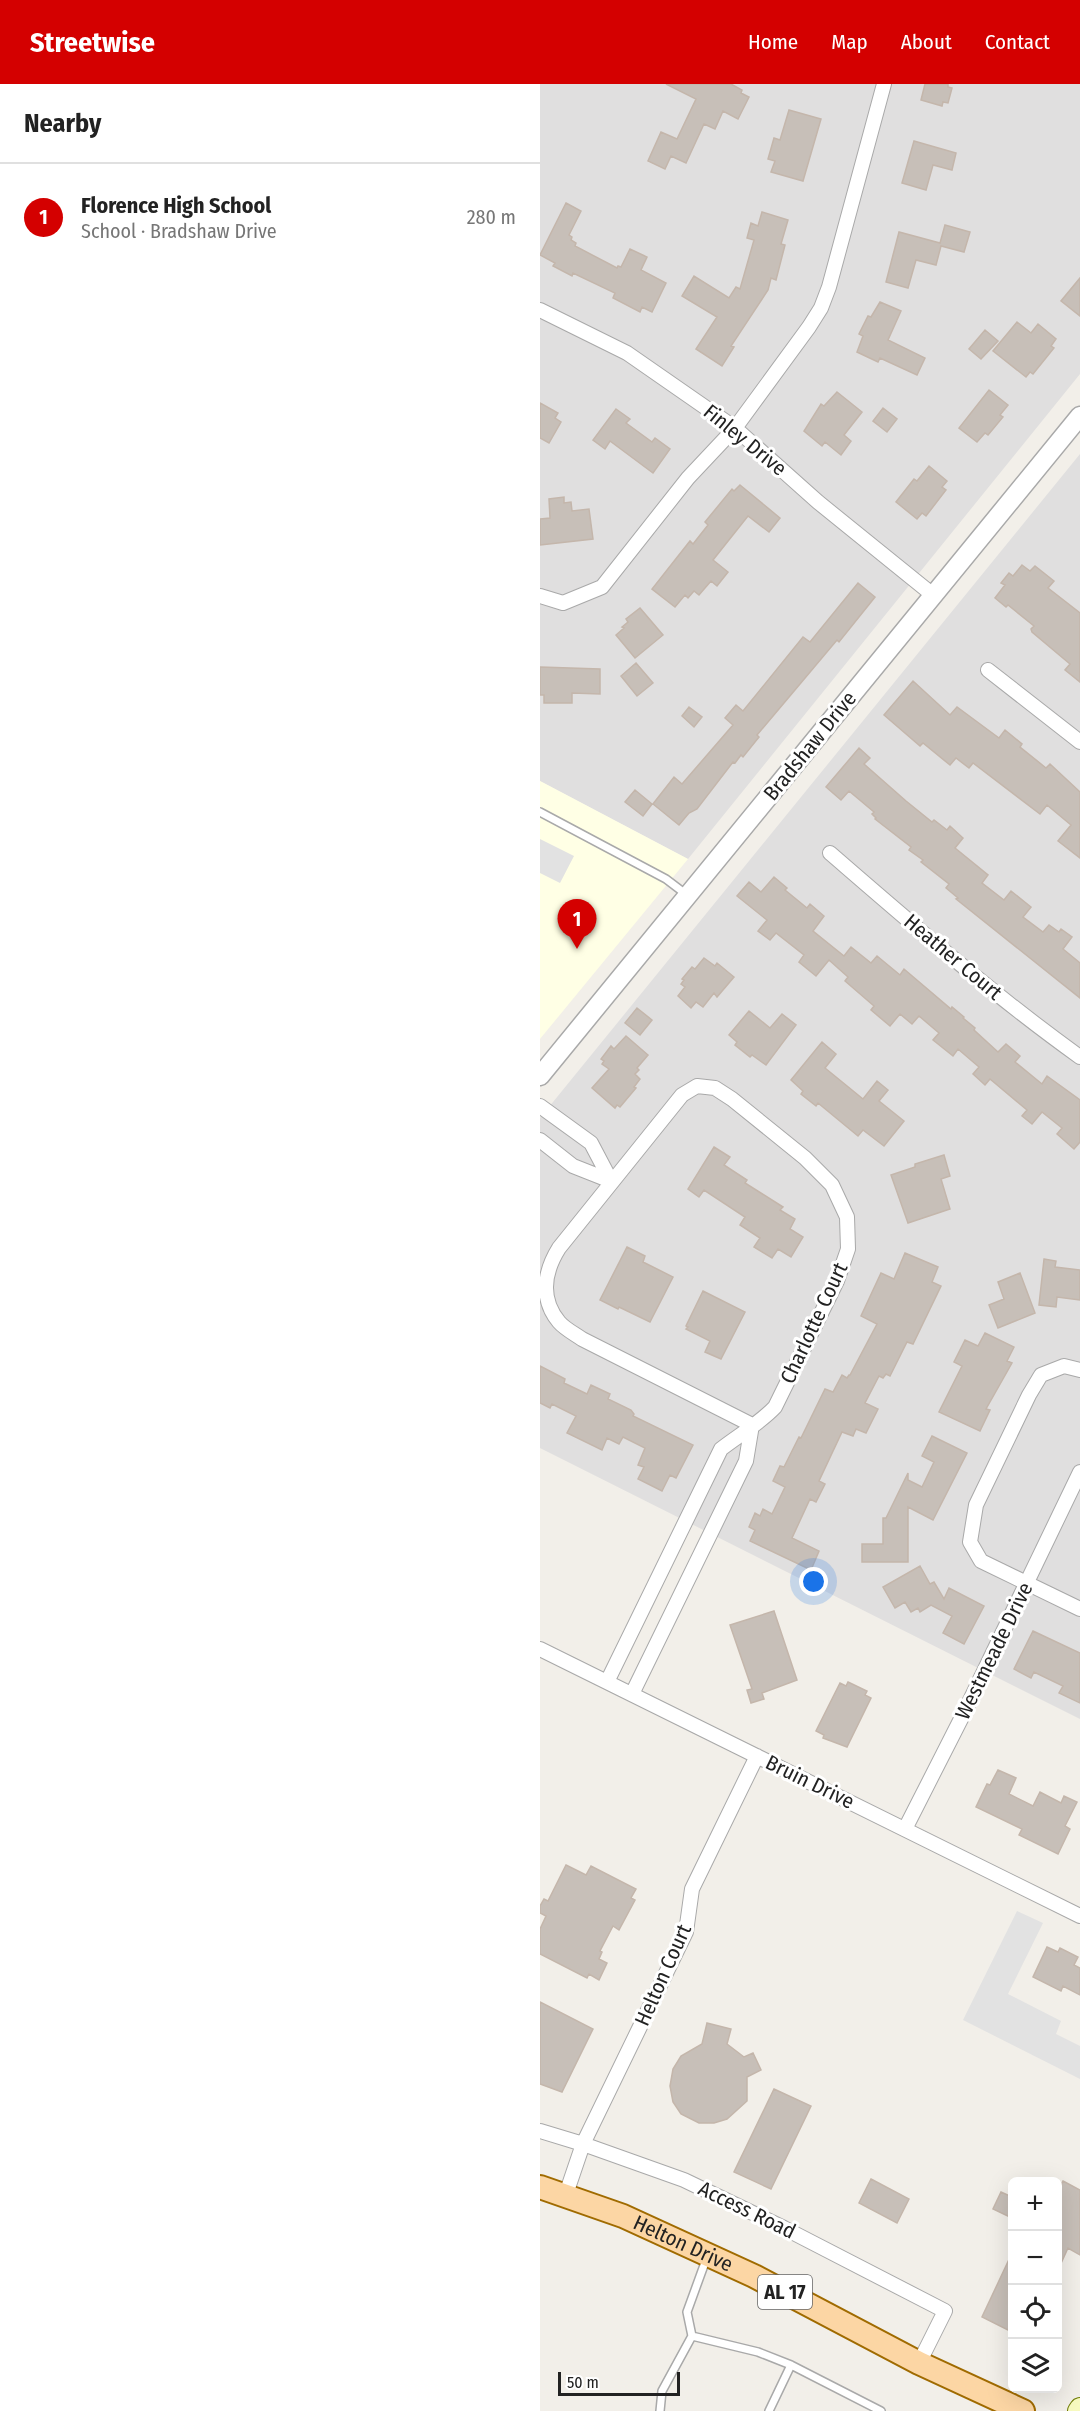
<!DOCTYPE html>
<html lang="en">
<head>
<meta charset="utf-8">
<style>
  body { margin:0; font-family:"Fira Sans Condensed",sans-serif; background:#f2f2f2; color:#222 }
  .controls { position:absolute; right:18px; bottom:18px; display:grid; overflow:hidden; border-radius:9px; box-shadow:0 6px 24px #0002 }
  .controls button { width:54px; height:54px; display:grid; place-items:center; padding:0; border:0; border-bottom:2px solid #e0e0e0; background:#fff; color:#222; font:30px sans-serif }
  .scale { position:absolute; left:18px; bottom:15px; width:122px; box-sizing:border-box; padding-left:6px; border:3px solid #222; border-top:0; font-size:16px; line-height:21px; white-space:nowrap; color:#222; -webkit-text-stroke:4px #fff; paint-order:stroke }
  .you { position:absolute; left:274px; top:1498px; width:21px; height:21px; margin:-15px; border:4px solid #fff; border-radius:50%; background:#1a73e8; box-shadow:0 0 0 9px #1a73e833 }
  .badge { display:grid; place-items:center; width:39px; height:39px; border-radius:50%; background:#d40000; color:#fff; font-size:20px; font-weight:700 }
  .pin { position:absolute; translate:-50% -50px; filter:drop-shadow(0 2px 3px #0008) }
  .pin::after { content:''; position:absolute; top:32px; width:21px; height:18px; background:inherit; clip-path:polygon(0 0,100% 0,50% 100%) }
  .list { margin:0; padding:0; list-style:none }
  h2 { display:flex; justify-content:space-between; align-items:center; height:78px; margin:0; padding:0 24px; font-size:26px }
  h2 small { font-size:20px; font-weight:400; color:#767676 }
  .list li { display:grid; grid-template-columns:39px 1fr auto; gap:18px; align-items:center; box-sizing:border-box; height:108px; padding:0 24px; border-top:2px solid #e0e0e0 }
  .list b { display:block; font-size:22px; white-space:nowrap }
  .list p { margin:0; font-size:20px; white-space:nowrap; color:#767676 }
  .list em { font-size:20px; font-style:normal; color:#767676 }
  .icon { flex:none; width:33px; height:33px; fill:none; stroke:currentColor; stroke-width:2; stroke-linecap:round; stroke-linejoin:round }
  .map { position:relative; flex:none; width:540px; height:2327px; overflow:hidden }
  header { display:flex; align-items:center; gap:36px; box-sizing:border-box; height:84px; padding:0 30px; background:#d40000; color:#fff }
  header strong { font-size:28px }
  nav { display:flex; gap:33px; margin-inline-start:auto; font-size:21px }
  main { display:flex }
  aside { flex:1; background:#fff }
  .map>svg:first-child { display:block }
</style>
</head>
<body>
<header>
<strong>Streetwise</strong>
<nav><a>Home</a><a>Map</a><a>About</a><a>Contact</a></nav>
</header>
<main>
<aside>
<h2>Nearby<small></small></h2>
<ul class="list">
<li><span class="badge">1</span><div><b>Florence High School</b><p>School · Bradshaw Drive</p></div><em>280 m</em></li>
</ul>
</aside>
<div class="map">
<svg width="540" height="2327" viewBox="0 0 540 2327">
  <rect width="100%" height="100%" fill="#f2efe9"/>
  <!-- residential -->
  <path fill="#e0dfdf" d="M0,0H540V290L148,775L0,697Z
    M540,370V1635L0,1364V1034Z"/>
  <!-- education -->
  <path fill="#ffffe5" d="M0,697L148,775L0,955Z"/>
  <!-- parking -->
  <path fill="#e2e2e2" d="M0,755L34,772L20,799L0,789Z
    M477,1827L503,1839L468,1910L521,1937L516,1950L540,1962V1995L423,1936Z"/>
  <!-- building -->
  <path fill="#c7bfb8" stroke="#c4b6ab" stroke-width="1.5" d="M126,0H191L202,6L201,9L209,13L198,35L183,27L175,45L164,40L146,79L131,72L125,85L108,77L121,48L137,55L156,15Z
    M385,0H408V3L412,4L408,19L403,18L402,22L381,16Z
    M249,26L281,35L263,97L231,88L235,77L228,75L234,54L240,56Z
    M374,57L416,69L412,86L393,81L386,106L362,99Z
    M26,119L41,127L29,151L32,153L31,156L36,159L35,162L77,184L78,182L81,183L90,165L107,173L101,186L126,199L112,228L102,223L100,228L73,214L75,209L33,189L32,192L13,182L15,179L0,171Z
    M222,128L248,136L241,160L245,161L236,196L231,194L228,206L191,262L194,263L182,282L156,265L177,233L142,212L154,192L189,214L196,203L200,205L214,156L207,154L211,139L218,142Z
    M405,141L430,148L424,168L401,162L396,181L376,176L368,204L346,198L359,148L400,159Z
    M540,194V232L521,217Z
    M340,218L361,227L348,256L385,274L377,291L340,274L338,278L317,268L323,252L319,250L328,232L331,233Z
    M477,238L491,249L498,240L516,255L511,262L514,264L493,290L490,288L486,293L453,267Z
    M445,246L458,257L441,275L429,265Z
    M449,306L468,321L460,331L463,333L448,351L445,349L437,358L419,344Z
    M297,308L322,328L304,351L311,357L301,371L285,358L282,362L264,347L281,320L284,322Z
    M0,319L18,329L15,334L21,338L9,359L0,354Z
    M343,324L357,335L347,348L333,337Z
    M76,325L90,335L86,339L112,358L115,354L130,365L113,389L70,357L65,365L53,356Z
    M389,382L407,397L402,403L406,406L386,432L382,429L377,435L356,418L374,395L377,397Z
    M200,401L240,434L229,448L208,432L173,476L188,488L177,502L171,497L159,511L154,507L148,514L145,511L135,523L112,505L150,457L153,460L168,441L165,438L192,405L194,407Z
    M24,413V419L31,418L32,427L49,425L53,455L0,461V435L10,434L9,415Z
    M482,481L490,487L495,482L514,497L508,504L540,529V598L525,586L530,580L492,548L491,545L494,542L468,521L466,523L455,514L465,501L461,499L469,489L473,492Z
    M318,499L335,513L299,558L297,556L244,619L217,651L219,653L203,673L201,671L195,679L193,678L157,725L149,729L139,741L113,720L134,693L142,700L193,641L185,634L196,621L203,627L263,553L270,558Z
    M100,524L123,551L95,574L76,551L84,544L82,543L88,538L86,535Z
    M96,579L113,599L97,612L81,592Z
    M0,583L60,585V610L32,609V619H4V611H0Z
    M373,597L410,631L417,623L459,654L465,646L482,660L480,663L506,684L510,680L540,708V774L518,757L531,741L507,721L500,730L433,679L429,684L416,674L410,681L383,659L380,662L344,631Z
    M149,623L162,633L154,643L142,632Z
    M319,664L330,674L324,680L366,717L392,738L394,736L407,746L410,742L423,754L415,764L448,791L442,799L464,816L471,807L491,823L483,833L503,848L509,841L519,848L521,845L532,853L523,865L540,879V914L416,815L418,814L406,804L409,800L381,778L383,776L369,766L371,763L335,735L336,734L332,730L334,728L309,707L301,716L286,703Z
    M95,706L112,720L103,732L85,718Z
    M234,793L247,804L245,806L267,824L270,820L284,832L273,847L304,872L311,863L331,879L337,872L360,891L364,885L411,925L412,923L424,933L423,934L435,944L434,946L458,968L466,960L480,972L475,978L502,1000L507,992L540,1016V1058L534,1065L517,1050L522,1044L502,1028L492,1040L482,1032L487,1026L450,995L445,1001L433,990L439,983L418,965L413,972L393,956L399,949L379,932L372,940L360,930L350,942L331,926L334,922L305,897L308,893L289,876L276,892L259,878L264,871L236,849L230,856L218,847L227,836L197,812L209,798L221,808Z
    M164,874L175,882L177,879L194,893L177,913L174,909L163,923L156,918L151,924L138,912L145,903L141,900L144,896L142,895L152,883L155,885Z
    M97,924L112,936L100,951L85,939Z
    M209,927L230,944L242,930L256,941L226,981L212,971L210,973L195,961L197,958L189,951Z
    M86,952L108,971L97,984L99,986L95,990L100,995L94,1003L96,1004L80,1023L77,1021L75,1024L52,1004L69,985L62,980L64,977L61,975L71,962L74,965Z
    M282,958L296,970L285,984L323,1015L337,997L348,1006L339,1017L364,1037L344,1062L323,1046L318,1052L278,1019L276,1022L261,1010L263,1007L251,996Z
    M174,1063L190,1073L184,1081L207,1096L205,1099L243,1123L240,1126L255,1135L250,1145L263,1153L251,1173L238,1165L232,1174L214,1163L220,1154L200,1141L205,1133L164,1106L159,1113L148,1105Z
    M404,1071L410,1092L401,1095L410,1125L368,1139L351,1091L375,1083V1080Z
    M87,1163L105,1172L103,1178L133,1193L110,1238L79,1223L78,1225L60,1216Z
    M365,1169L398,1183L392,1198L401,1202L373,1260L367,1258L350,1292L346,1290L343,1294L339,1292L325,1319L338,1325L326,1349L316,1345L313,1352L302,1348L279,1397L285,1400L276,1418L270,1415L252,1454L279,1467L271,1486L210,1457L215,1446L209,1443L215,1429L220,1432L223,1425L232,1430L245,1403L233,1397L240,1382L244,1383L259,1353L261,1354L285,1305L293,1308L302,1291L307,1294L309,1291H310L337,1240L321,1232L341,1189L354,1195Z
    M504,1175L516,1177L515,1183L540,1186V1216L517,1213L516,1223L499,1221Z
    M480,1189L495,1229L458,1244L449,1221L464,1215L458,1198Z
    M163,1207L205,1228L181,1275L165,1268L170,1257L146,1245L148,1243L146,1242Z
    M445,1249L474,1263L467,1277L472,1279L446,1325L450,1326L440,1347L399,1328L422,1282L414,1278L425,1256L438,1262Z
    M0,1282L25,1295L24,1299L47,1310L51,1301L70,1310L68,1315L91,1326L94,1330L93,1332L153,1361L136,1394L130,1391L122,1407L98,1395L104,1383L98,1381L105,1364L83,1353L79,1360L67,1354L62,1366L27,1349L36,1332L12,1320L10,1324L0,1319Z
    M392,1352L427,1369L393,1436L368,1423V1478H322V1460H343V1434H346L368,1389V1396L382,1403L394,1378L382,1372Z
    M380,1482L390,1500L394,1498L404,1515L409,1504L444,1522L424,1560L403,1549L412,1532L391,1521L380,1528L378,1524L371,1528L365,1518L355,1524L343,1503Z
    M234,1527L257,1596L222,1609L224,1615L211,1619L207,1606L212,1605L190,1541Z
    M493,1547L540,1569V1619L519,1609L523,1602L494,1588L491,1594L474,1585Z
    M308,1598L327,1607L325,1611L331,1614L307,1663L283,1654L284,1651L276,1647L300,1599L306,1602Z
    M458,1686L476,1694L469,1710L493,1722L500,1708L521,1719L524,1712L537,1718L525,1742L530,1745L518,1770L479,1751L482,1745L436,1723L447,1700L450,1701Z
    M26,1781L46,1791L51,1782L96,1805L91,1814L95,1816L79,1846L73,1842L60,1867L62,1868L59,1875L67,1879L59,1896L49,1890L47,1894L0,1870V1845L6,1832L0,1829V1822L4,1815L8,1817Z
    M507,1863L518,1868L520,1864L538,1873L534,1881L540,1884V1911L523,1902L521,1907L493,1893Z
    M0,1918L53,1945L22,2008L0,2000Z
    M167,1939L191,1945L187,1960L204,1973L213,1969L221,1986L207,1993V2017L187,2035L174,2039H159L141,2030L133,2018L130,2002L133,1985L141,1972L162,1960Z
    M234,2005L271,2022L231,2105L194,2088Z
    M331,2095L369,2115L357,2139L319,2119Z
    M523,2097L540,2106V2171L528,2164L518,2186V2107Z
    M461,2108L472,2113V2134L453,2125Z
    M472,2169V2248L442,2233Z"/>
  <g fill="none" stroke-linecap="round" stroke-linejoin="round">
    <defs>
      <path id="service" d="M0,728L126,795L147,811
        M167,2173L147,2228L152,2252L218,2268L251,2281L341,2327
        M120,2327L122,2307L152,2252
        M229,2327L251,2281"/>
      <path id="minor" d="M0,226L87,269L195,344L278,418L393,511
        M0,512L23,519L62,503L148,394L195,344L269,243L281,224L289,203L344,0
        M448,586L540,658
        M290,769C371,839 452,910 540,973
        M0,1022L51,1059L71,1097
        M0,1056L33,1082L71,1097
        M540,1286L524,1282L501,1291L489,1311L436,1421L430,1458L441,1477L540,1525
        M0,1565L540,1832
        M67,1598L181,1365C199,1351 220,1339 235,1323L297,1197L308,1165L307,1133L292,1101L265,1074L192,1015L175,1004L157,1002L142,1011L19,1164C4,1188 0,1215 19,1238C25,1245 35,1250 42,1255L212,1341
        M92,1610L206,1377L212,1341
        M365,1745L424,1629L540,1388
        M0,2047L43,2060L144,2096L244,2144L405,2227L379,2279
        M26,2110L43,2060L146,1848L152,1805L217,1672"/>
      <path id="tertiary" d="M0,992L540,332"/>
      <path id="secondary" d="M538,2327L540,2324"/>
      <g id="primary">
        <path id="s1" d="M0,2103L83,2132L214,2192L379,2279L483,2327"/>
      </g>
    </defs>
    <!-- service casing -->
    <use href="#service" stroke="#a9a9a9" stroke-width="10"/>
    <!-- minor casing -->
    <use href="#minor" stroke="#a9a9a9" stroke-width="16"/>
    <!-- tertiary casing -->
    <use href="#tertiary" stroke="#a9a9a9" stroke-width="21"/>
    <!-- secondary casing -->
    <use href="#secondary" stroke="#707d05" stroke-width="22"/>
    <!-- primary casing -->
    <use href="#primary" stroke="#a06b00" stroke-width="26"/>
    <!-- service -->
    <use href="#service" stroke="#fff" stroke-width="7"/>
    <!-- minor -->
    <use href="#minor" stroke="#fff" stroke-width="14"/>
    <!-- tertiary -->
    <use href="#tertiary" stroke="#fff" stroke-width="18"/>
    <!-- secondary -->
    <use href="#secondary" stroke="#f7fabf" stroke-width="20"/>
    <!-- primary -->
    <use href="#primary" stroke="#fcd6a4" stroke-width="22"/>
  </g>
  <g text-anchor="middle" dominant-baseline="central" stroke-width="6" stroke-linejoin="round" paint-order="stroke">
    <!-- shield labels -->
    <rect fill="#fff" stroke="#646464" stroke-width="1.5" x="218" y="2191" width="54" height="34" rx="4.5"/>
    <g font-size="20" font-weight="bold" fill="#222">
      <text x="245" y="2208">AL 17</text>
    </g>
    <!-- street labels -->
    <g font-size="21" fill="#222" stroke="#fff">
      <text transform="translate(205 356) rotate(39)">Finley Drive</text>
      <text transform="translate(270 662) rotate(-51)">Bradshaw Drive</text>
      <text transform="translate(413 873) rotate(40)">Heather Court</text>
      <text transform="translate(274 1239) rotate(-65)">Charlotte Court</text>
      <text transform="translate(454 1567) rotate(-64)">Westmeade Drive</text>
      <text transform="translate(270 1698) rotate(26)">Bruin Drive</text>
      <text transform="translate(123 1891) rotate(-66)">Helton Court</text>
      <text transform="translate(207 2126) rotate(26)">Access Road</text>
      <text stroke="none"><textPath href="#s1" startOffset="154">Helton Drive</textPath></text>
    </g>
  </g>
</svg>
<div class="controls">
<button>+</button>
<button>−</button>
<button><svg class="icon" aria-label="locate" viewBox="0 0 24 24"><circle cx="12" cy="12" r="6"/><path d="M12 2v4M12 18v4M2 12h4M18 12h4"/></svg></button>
<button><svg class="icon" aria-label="layers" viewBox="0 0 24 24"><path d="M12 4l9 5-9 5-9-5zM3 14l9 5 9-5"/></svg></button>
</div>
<div class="scale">50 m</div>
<div class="you"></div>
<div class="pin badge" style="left:37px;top:865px">1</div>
</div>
</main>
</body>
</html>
